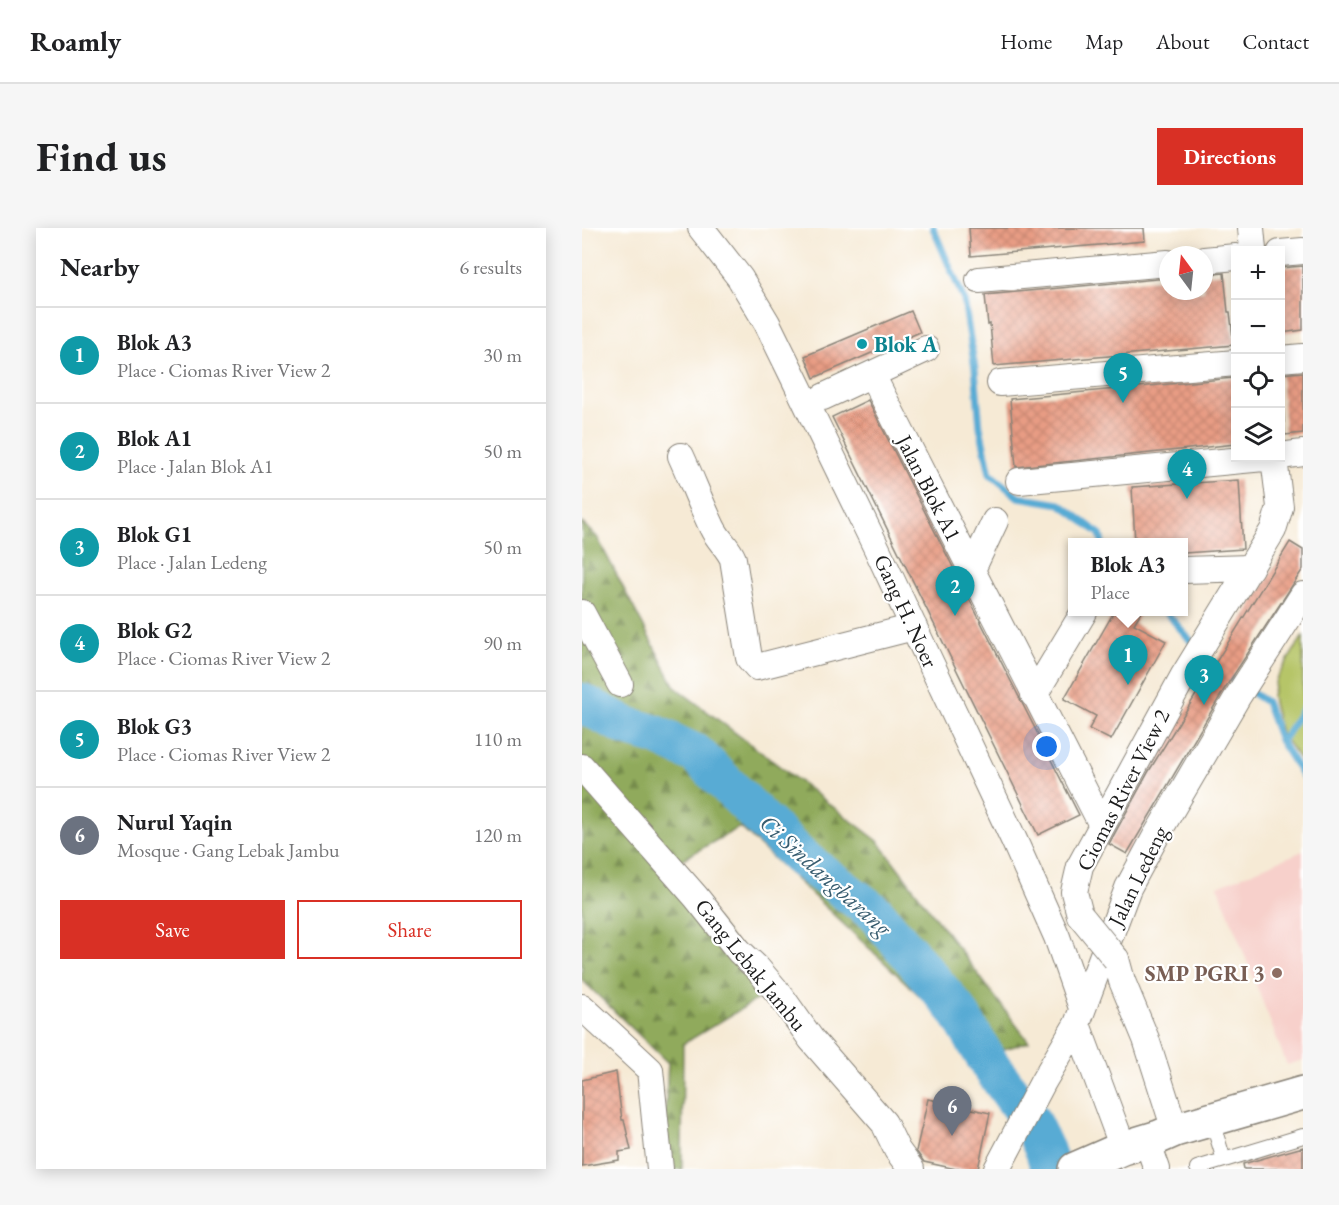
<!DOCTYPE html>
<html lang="en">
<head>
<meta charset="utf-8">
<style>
  body { margin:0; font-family:"EB Garamond",serif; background:#f6f6f6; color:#202124 }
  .controls { position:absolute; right:18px; top:18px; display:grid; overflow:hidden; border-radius:0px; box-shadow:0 3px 15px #0003 }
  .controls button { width:54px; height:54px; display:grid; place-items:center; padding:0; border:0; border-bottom:2px solid #e0e0e0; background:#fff; color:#202124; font:30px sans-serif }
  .compass { position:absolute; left:577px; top:18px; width:54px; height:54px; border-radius:50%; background:#fff; box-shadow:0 3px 15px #0003; rotate:345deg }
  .you { position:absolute; left:465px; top:519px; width:21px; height:21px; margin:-15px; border:4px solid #fff; border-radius:50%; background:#1a73e8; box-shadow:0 0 0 9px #1a73e833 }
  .badge { display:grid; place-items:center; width:39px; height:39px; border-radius:50%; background:#d93025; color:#fff; font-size:20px; font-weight:700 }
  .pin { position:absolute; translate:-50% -50px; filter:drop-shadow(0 2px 3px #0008) }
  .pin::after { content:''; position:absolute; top:32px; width:21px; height:18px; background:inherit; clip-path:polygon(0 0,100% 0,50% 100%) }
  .popup { position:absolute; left:486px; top:310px; width:120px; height:78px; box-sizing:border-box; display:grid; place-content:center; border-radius:0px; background:#fff; filter:drop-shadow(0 2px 4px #0005); font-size:20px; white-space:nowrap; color:#757577 }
  .popup b { font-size:22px; color:#202124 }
  .popup::after { content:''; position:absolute; left:50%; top:100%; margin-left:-12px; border:12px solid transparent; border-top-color:#fff }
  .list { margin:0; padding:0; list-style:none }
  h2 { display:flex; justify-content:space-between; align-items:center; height:78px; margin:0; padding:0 24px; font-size:26px }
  h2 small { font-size:20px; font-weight:400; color:#757577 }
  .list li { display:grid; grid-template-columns:39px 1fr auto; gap:18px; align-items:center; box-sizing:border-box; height:96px; padding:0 24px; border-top:2px solid #e0e0e0 }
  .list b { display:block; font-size:22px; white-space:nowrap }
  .list p { margin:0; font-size:20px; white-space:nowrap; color:#757577 }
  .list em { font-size:20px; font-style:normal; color:#757577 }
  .actions { display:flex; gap:12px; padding:18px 24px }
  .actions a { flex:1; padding:14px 0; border:2px solid #d93025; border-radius:0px; text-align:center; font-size:21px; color:#d93025 }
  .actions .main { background:#d93025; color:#fff }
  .icon { flex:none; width:33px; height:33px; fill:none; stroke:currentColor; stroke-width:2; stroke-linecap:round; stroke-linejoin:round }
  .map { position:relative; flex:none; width:721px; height:941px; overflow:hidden; border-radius:0px }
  header { display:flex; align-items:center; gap:36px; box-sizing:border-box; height:84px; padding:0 30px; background:#fff; border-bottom:2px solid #e0e0e0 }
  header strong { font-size:28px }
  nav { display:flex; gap:33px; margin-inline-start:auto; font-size:21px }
  .intro { display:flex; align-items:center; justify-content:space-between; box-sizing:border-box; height:144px; padding:0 36px }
  h1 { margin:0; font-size:42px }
  .button { padding:15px 27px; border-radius:0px; background:#d93025; color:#fff; font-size:21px; font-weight:700 }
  main { display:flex; gap:36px; padding:0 36px }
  aside { flex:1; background:#fff; border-radius:0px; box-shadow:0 3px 15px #0003 }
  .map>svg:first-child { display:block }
</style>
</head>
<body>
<header>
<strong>Roamly</strong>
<nav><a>Home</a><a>Map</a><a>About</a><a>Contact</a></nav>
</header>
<div class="intro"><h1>Find us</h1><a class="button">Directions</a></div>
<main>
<aside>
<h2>Nearby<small>6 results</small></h2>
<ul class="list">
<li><span class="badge" style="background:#0f9aa8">1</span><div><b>Blok A3</b><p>Place · Ciomas River View 2</p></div><em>30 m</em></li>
<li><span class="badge" style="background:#0f9aa8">2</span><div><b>Blok A1</b><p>Place · Jalan Blok A1</p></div><em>50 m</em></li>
<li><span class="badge" style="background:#0f9aa8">3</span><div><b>Blok G1</b><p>Place · Jalan Ledeng</p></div><em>50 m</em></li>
<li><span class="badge" style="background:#0f9aa8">4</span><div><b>Blok G2</b><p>Place · Ciomas River View 2</p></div><em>90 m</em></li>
<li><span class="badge" style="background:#0f9aa8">5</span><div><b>Blok G3</b><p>Place · Ciomas River View 2</p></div><em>110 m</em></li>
<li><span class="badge" style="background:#6b7280">6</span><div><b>Nurul Yaqin</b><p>Mosque · Gang Lebak Jambu</p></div><em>120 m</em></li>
</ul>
<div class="actions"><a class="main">Save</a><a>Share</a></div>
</aside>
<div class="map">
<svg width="721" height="941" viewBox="0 0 721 941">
  <defs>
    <pattern id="forest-firs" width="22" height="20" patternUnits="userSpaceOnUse" patternTransform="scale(1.5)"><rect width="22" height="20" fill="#90aa5c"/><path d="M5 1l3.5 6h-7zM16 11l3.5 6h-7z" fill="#758a4b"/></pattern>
    <pattern id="building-cross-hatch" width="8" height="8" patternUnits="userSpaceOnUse" patternTransform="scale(1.5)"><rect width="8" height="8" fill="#e89c84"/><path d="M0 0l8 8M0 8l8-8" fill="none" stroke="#c68671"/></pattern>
  </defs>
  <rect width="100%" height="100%" fill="#fff"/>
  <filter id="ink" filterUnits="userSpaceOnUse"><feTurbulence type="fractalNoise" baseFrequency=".0167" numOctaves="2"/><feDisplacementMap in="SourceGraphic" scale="12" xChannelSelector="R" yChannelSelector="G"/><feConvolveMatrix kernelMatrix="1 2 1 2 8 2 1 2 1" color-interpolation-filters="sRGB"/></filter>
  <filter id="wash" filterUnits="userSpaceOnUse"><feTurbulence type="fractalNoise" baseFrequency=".008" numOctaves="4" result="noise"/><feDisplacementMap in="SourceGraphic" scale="24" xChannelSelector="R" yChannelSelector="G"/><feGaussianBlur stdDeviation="1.35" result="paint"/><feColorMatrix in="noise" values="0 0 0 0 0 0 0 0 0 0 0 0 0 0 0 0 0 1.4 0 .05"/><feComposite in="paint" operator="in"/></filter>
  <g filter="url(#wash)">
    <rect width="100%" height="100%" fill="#f6ead5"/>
    <!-- built -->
    <path fill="#f7d0cb" d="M721,623V832L705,837L636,658Z"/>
    <!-- grass -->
    <path fill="#b6c568" stroke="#697042" stroke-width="1.5" d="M721,408V536L699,505L691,475L690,467L694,451Z"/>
    <!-- forest -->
    <path fill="url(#forest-firs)" stroke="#56633c" stroke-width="1.5" d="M0,295L15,309L93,459L296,613L447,814L401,827L158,599L92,636L189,763L101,816L100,941H80L86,835L0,752Z"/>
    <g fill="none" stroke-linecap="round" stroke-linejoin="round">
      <!-- stream -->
      <path stroke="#59abd4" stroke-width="7" d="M351,0L382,72L393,141L398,199L408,246L436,269L478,276L518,306L520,314
        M584,384L614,419
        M621,427L630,438L684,474L698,512L721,548
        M703,509L721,480"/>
      <!-- river -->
      <path stroke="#59abd4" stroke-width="40" d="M0,475L44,498L74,507L114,526L218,629L293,685L375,782L408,837L448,892L463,923L468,941"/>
    </g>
    <g id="blocks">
      <!-- building -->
      <path fill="url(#building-cross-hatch)" d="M387,0H562L563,13L389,28Z
        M721,38V102L699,105V40Z
        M642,45L646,84H648L652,117L412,138L408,96L406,97L403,67L586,50V63H622V47Z
        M329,83L338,104L232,150L223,128Z
        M721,144V205L703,207L699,146Z
        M652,150L654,216L434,239L428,171Z
        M286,172L497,587L456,607L250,189Z
        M657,252L661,321L602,325V315H553L550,259Z
        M708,314L721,322V341L643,460L545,626L527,616L567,543Z
        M532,384H559L552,396L584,413L529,512L507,501L514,488L482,471Z
        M34,844L40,892H42L49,922L37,924V932L0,938V852Z
        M346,871L408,885L396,941H374L342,934L334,923Z
        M721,919V941H662L661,936Z"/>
    </g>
  </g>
  <g filter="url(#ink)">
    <use href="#blocks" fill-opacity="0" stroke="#898378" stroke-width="1.5"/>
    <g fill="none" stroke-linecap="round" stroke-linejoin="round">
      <defs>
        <path id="service" d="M625,895L634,906L642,932L721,908
          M615,940L642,932"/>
        <path id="minor" d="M119,0L158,50L185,95L212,150L295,321L432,612L475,709L500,780
          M669,0L671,22
          M698,25L721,23
          M622,32L654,29
          M397,52L586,35
          M698,131L721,129
          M290,147L520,597
          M418,155L654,135
          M241,169L344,121
          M99,228C110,252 119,276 130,299C136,312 146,319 151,331L167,430L175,439L332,399
          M698,228L721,225
          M437,253L682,230
          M602,342L668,340
          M389,344L413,293
          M0,385L38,456
          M452,467L502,384
          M0,539L114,669L157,723L175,740L198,767L229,811L302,895L315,922L329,941
          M498,687L492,664L498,638L602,447L691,302L698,279L692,230
          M534,731L540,753L564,811L593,902
          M0,779L68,842L78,941
          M495,796L541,920
          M565,913L575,941
          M415,941L461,854L495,796L546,660L574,608L656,468L721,367"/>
        <path id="secondary" d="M493,941L541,920L577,909L593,902L721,865"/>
      </defs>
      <!-- service casing -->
      <use href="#service" stroke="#898378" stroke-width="16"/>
      <!-- minor casing -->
      <use href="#minor" stroke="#898378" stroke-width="28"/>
      <!-- secondary casing -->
      <use href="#secondary" stroke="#898378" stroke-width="36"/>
      <!-- service -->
      <use href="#service" stroke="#fff" stroke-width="14"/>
      <!-- minor -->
      <use href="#minor" stroke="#fff" stroke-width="26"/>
      <!-- secondary -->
      <use href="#secondary" stroke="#fff" stroke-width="33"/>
      <defs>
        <path id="minor-bridge" d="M498,687L534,731"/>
      </defs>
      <!-- minor-bridge casing -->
      <use href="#minor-bridge" stroke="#898378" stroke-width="28" stroke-linecap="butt"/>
      <!-- minor-bridge -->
      <use href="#minor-bridge" stroke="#fff" stroke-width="26"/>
    </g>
  </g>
  <!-- markers -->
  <circle fill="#0f9aa8" stroke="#fff" stroke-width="2" cx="280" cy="116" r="6"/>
  <circle fill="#8d6e63" stroke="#fff" stroke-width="2" cx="695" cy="745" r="6"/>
  <g text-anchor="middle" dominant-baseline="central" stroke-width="4.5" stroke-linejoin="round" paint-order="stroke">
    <!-- culture labels -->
    <g font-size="22" font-weight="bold" fill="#0d838f" stroke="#fff" text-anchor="start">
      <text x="292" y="116">Blok A</text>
    </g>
    <!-- street labels -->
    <g font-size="22" fill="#1c1c1c" stroke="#fff">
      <text transform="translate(347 260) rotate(63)">Jalan Blok A1</text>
      <text transform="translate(324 383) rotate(65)">Gang H. Noer</text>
      <text transform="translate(541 562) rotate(-63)">Ciomas River View 2</text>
      <text transform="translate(556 648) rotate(-64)">Jalan Ledeng</text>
      <text transform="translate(169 737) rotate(51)">Gang Lebak Jambu</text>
    </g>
    <!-- education labels -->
    <g font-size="22" font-weight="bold" fill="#785e54" stroke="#fff" text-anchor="end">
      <text x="683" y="745">SMP PGRI 3</text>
    </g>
    <!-- water labels -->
    <g font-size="24" font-style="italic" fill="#375c6f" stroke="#fff">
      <text transform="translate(244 647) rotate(42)">Ci Sindangbarang</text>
    </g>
  </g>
</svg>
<div class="controls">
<button>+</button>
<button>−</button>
<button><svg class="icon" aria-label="locate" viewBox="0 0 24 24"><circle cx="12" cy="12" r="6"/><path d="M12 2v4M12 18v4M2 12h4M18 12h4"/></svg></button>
<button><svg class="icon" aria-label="layers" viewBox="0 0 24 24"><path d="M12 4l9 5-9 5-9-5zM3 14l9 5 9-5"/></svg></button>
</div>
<svg class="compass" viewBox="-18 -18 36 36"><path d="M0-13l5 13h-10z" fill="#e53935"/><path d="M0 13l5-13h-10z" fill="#757577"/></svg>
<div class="you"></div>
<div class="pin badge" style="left:546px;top:457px;background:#0f9aa8">1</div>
<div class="popup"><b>Blok A3</b>Place</div>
<div class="pin badge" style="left:373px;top:388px;background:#0f9aa8">2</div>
<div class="pin badge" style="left:622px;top:477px;background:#0f9aa8">3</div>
<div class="pin badge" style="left:605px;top:271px;background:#0f9aa8">4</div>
<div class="pin badge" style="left:541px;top:175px;background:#0f9aa8">5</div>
<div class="pin badge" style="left:370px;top:908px;background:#6b7280">6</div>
</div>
</main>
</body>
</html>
